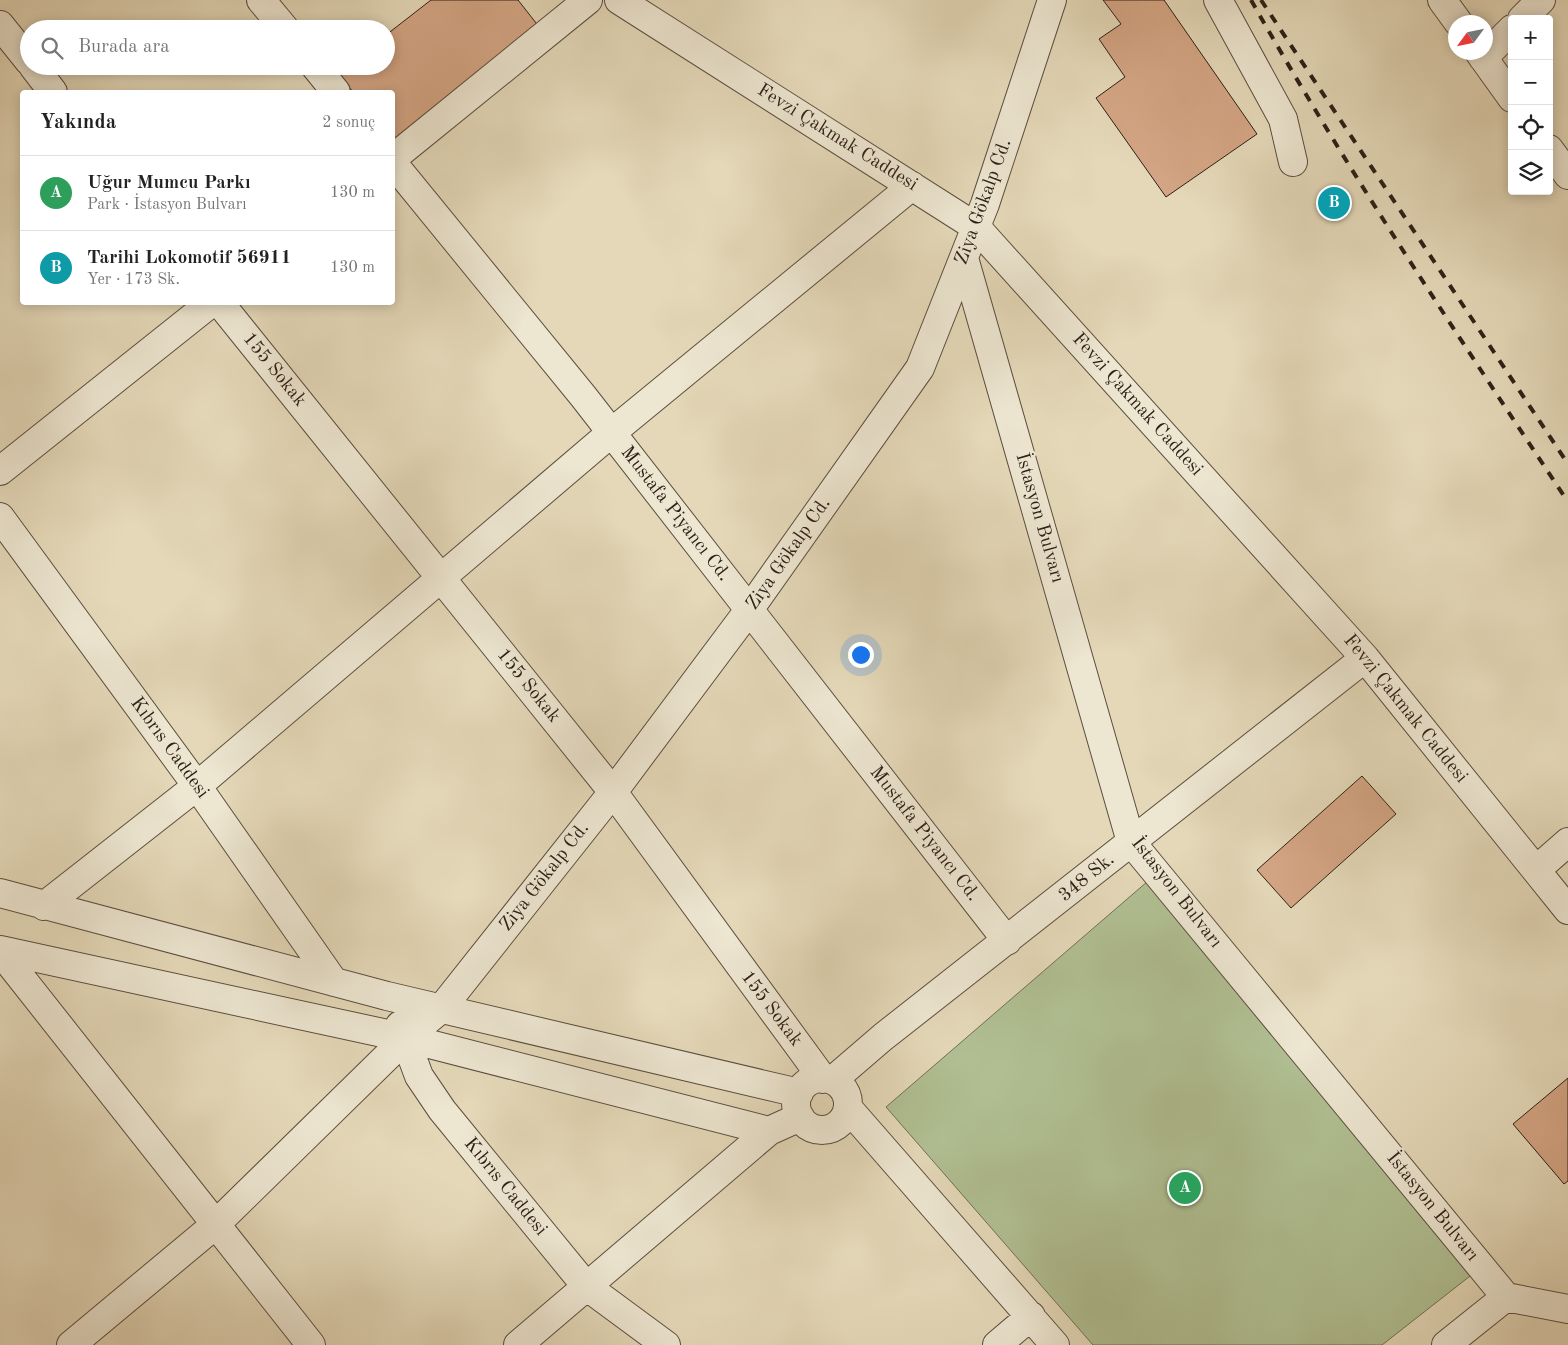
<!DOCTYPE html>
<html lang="tr">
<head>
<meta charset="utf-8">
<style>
  body { margin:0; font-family:"Old Standard TT",serif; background:#f2f2f2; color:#222 }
  .controls { position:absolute; right:15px; top:15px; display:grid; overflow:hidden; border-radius:5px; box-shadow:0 2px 12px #0003 }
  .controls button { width:45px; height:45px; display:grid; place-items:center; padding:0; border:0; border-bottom:1px solid #e0e0e0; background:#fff; color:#222; font:25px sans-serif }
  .compass { position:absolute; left:1448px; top:15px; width:45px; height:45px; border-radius:50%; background:#fff; box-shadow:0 2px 12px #0003; rotate:237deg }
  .you { position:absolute; left:860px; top:654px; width:18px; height:18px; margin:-12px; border:4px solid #fff; border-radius:50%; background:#1a73e8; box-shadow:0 0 0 8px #1a73e833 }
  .badge { display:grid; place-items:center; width:32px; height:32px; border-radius:50%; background:#8f2418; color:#fff; font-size:16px; font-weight:700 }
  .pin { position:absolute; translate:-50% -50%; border:2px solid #fff; box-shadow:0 1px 5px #0006 }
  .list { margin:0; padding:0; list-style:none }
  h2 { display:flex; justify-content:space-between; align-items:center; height:65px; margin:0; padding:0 20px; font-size:21px }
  h2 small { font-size:16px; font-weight:400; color:#767676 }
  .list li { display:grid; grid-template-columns:32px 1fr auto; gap:15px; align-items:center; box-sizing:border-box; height:75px; padding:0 20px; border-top:1px solid #e0e0e0 }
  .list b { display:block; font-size:19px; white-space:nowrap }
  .list p { margin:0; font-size:16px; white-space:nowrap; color:#767676 }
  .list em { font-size:16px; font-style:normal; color:#767676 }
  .icon { flex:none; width:28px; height:28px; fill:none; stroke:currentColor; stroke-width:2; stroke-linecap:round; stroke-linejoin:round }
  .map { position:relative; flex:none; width:1568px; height:1345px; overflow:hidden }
  .search { position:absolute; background:#fff; box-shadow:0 2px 12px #0003; left:20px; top:20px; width:375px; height:55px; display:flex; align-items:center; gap:12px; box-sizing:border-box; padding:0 18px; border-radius:28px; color:#767676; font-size:19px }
  .panel { position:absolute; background:#fff; box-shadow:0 2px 12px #0003; left:20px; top:90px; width:375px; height:215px; border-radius:5px }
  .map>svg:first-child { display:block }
</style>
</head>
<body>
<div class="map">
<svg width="1568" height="1345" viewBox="0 0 1568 1345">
  <rect width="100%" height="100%" fill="#e4d8b8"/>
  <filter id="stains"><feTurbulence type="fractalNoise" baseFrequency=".004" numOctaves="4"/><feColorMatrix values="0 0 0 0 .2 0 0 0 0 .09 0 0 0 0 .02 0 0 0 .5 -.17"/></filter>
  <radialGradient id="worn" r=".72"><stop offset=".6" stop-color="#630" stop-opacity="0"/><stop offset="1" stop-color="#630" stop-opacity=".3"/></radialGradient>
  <!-- green -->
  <path fill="#b0bf92" stroke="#6f7055" d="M1155,875L1479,1269L1382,1345H1093L886,1107Z"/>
  <!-- building -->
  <path fill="#d4a584" stroke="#2e2018" d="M431,0H518L540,28L393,143L392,92H353L338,73L346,66H386V35Z
    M1103,0H1164L1257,134L1166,197L1096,98L1125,77L1099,39L1121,24Z
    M1362,776L1396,814L1291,908L1257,870Z
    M1568,1078V1181L1564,1184L1513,1124Z"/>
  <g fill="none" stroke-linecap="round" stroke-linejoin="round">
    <defs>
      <path id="minor" d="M261,0L285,29
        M619,0L976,227L1365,658L1568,910
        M1218,0L1283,119L1293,162
        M1442,0L1458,22
        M1522,19L1541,0
        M0,25L29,61
        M1479,52L1512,98
        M1483,58L1512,29
        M33,66L53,92
        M315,66L336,92
        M1549,149L1568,175
        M392,159L588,0
        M392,162L583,396L1007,941
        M964,258L1131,842L1506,1297L1568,1309
        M219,302L613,792L823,1079
        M0,471L212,302
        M0,517L197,786L334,982
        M1536,870L1568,842
        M0,893L387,996L799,1093
        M44,906L197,786L611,433L912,186
        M0,950L406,1038L769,1131
        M0,951L311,1345
        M400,1025L419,1076L442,1110L586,1286L666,1345
        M796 1104a26 26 0 1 1 52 0a26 26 0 1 1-52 0Z
        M833,1080L883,1037L1365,658
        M848,1108L1055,1345
        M71,1345L215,1225L406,1038L441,1009L613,792L749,610L920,368L985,204L1052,0
        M518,1345L769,1131L800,1117
        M997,1345L1031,1316
        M1446,1345L1506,1297"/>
    </defs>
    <!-- minor casing -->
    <use href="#minor" stroke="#5c4e40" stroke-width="30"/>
    <!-- minor -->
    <use href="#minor" stroke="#ede6d1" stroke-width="28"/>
    <!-- rail -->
    <path stroke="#2e2018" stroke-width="4" stroke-dasharray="9 9" stroke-linecap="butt" d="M1251,0C1348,172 1459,337 1568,502
      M1261,0L1568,464"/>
  </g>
  <g text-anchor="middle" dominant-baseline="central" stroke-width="4.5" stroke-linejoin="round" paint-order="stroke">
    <!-- street labels -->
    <g font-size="19" fill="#2e2018" stroke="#ede6d1">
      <text transform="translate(837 138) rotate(32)">Fevzi Çakmak Caddesi</text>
      <text transform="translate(984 202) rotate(-70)">Ziya Gökalp Cd.</text>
      <text transform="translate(274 370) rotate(51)">155 Sokak</text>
      <text transform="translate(1137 405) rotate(48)">Fevzi Çakmak Caddesi</text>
      <text transform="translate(675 514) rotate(52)">Mustafa Piyancı Cd.</text>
      <text transform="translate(1039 518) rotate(74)">İstasyon Bulvarı</text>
      <text transform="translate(789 554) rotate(-55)">Ziya Gökalp Cd.</text>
      <text transform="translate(528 686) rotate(51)">155 Sokak</text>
      <text transform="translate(1405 709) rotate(51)">Fevzi Çakmak Caddesi</text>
      <text transform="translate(169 748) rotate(54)">Kıbrıs Caddesi</text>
      <text transform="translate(924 834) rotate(52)">Mustafa Piyancı Cd.</text>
      <text transform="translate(545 877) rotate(-52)">Ziya Gökalp Cd.</text>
      <text transform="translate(1087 878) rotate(-39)">348 Sk.</text>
      <text transform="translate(1176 893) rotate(52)">İstasyon Bulvarı</text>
      <text transform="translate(771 1009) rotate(53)">155 Sokak</text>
      <text transform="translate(505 1187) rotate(51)">Kıbrıs Caddesi</text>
      <text transform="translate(1432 1207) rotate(51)">İstasyon Bulvarı</text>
    </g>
  </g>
  <rect width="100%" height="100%" filter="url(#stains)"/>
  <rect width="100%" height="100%" fill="url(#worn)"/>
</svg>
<div class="controls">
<button>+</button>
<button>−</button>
<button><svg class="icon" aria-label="locate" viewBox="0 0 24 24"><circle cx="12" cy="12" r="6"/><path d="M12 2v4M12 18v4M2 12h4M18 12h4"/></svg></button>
<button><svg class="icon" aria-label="layers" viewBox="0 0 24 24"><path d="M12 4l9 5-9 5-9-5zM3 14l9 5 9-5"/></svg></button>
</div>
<svg class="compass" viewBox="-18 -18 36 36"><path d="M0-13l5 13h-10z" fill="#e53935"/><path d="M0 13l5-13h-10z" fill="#767676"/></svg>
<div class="you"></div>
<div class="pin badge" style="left:1185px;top:1188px;background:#2e9e5b">A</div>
<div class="pin badge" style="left:1334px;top:203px;background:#0f9aa8">B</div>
<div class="search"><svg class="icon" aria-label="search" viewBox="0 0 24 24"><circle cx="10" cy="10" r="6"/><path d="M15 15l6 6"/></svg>Burada ara</div>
<section class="panel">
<h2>Yakında<small>2 sonuç</small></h2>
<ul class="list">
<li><span class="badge" style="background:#2e9e5b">A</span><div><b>Uğur Mumcu Parkı</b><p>Park · İstasyon Bulvarı</p></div><em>130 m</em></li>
<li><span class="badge" style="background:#0f9aa8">B</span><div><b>Tarihi Lokomotif 56911</b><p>Yer · 173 Sk.</p></div><em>130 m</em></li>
</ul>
</section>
</div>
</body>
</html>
